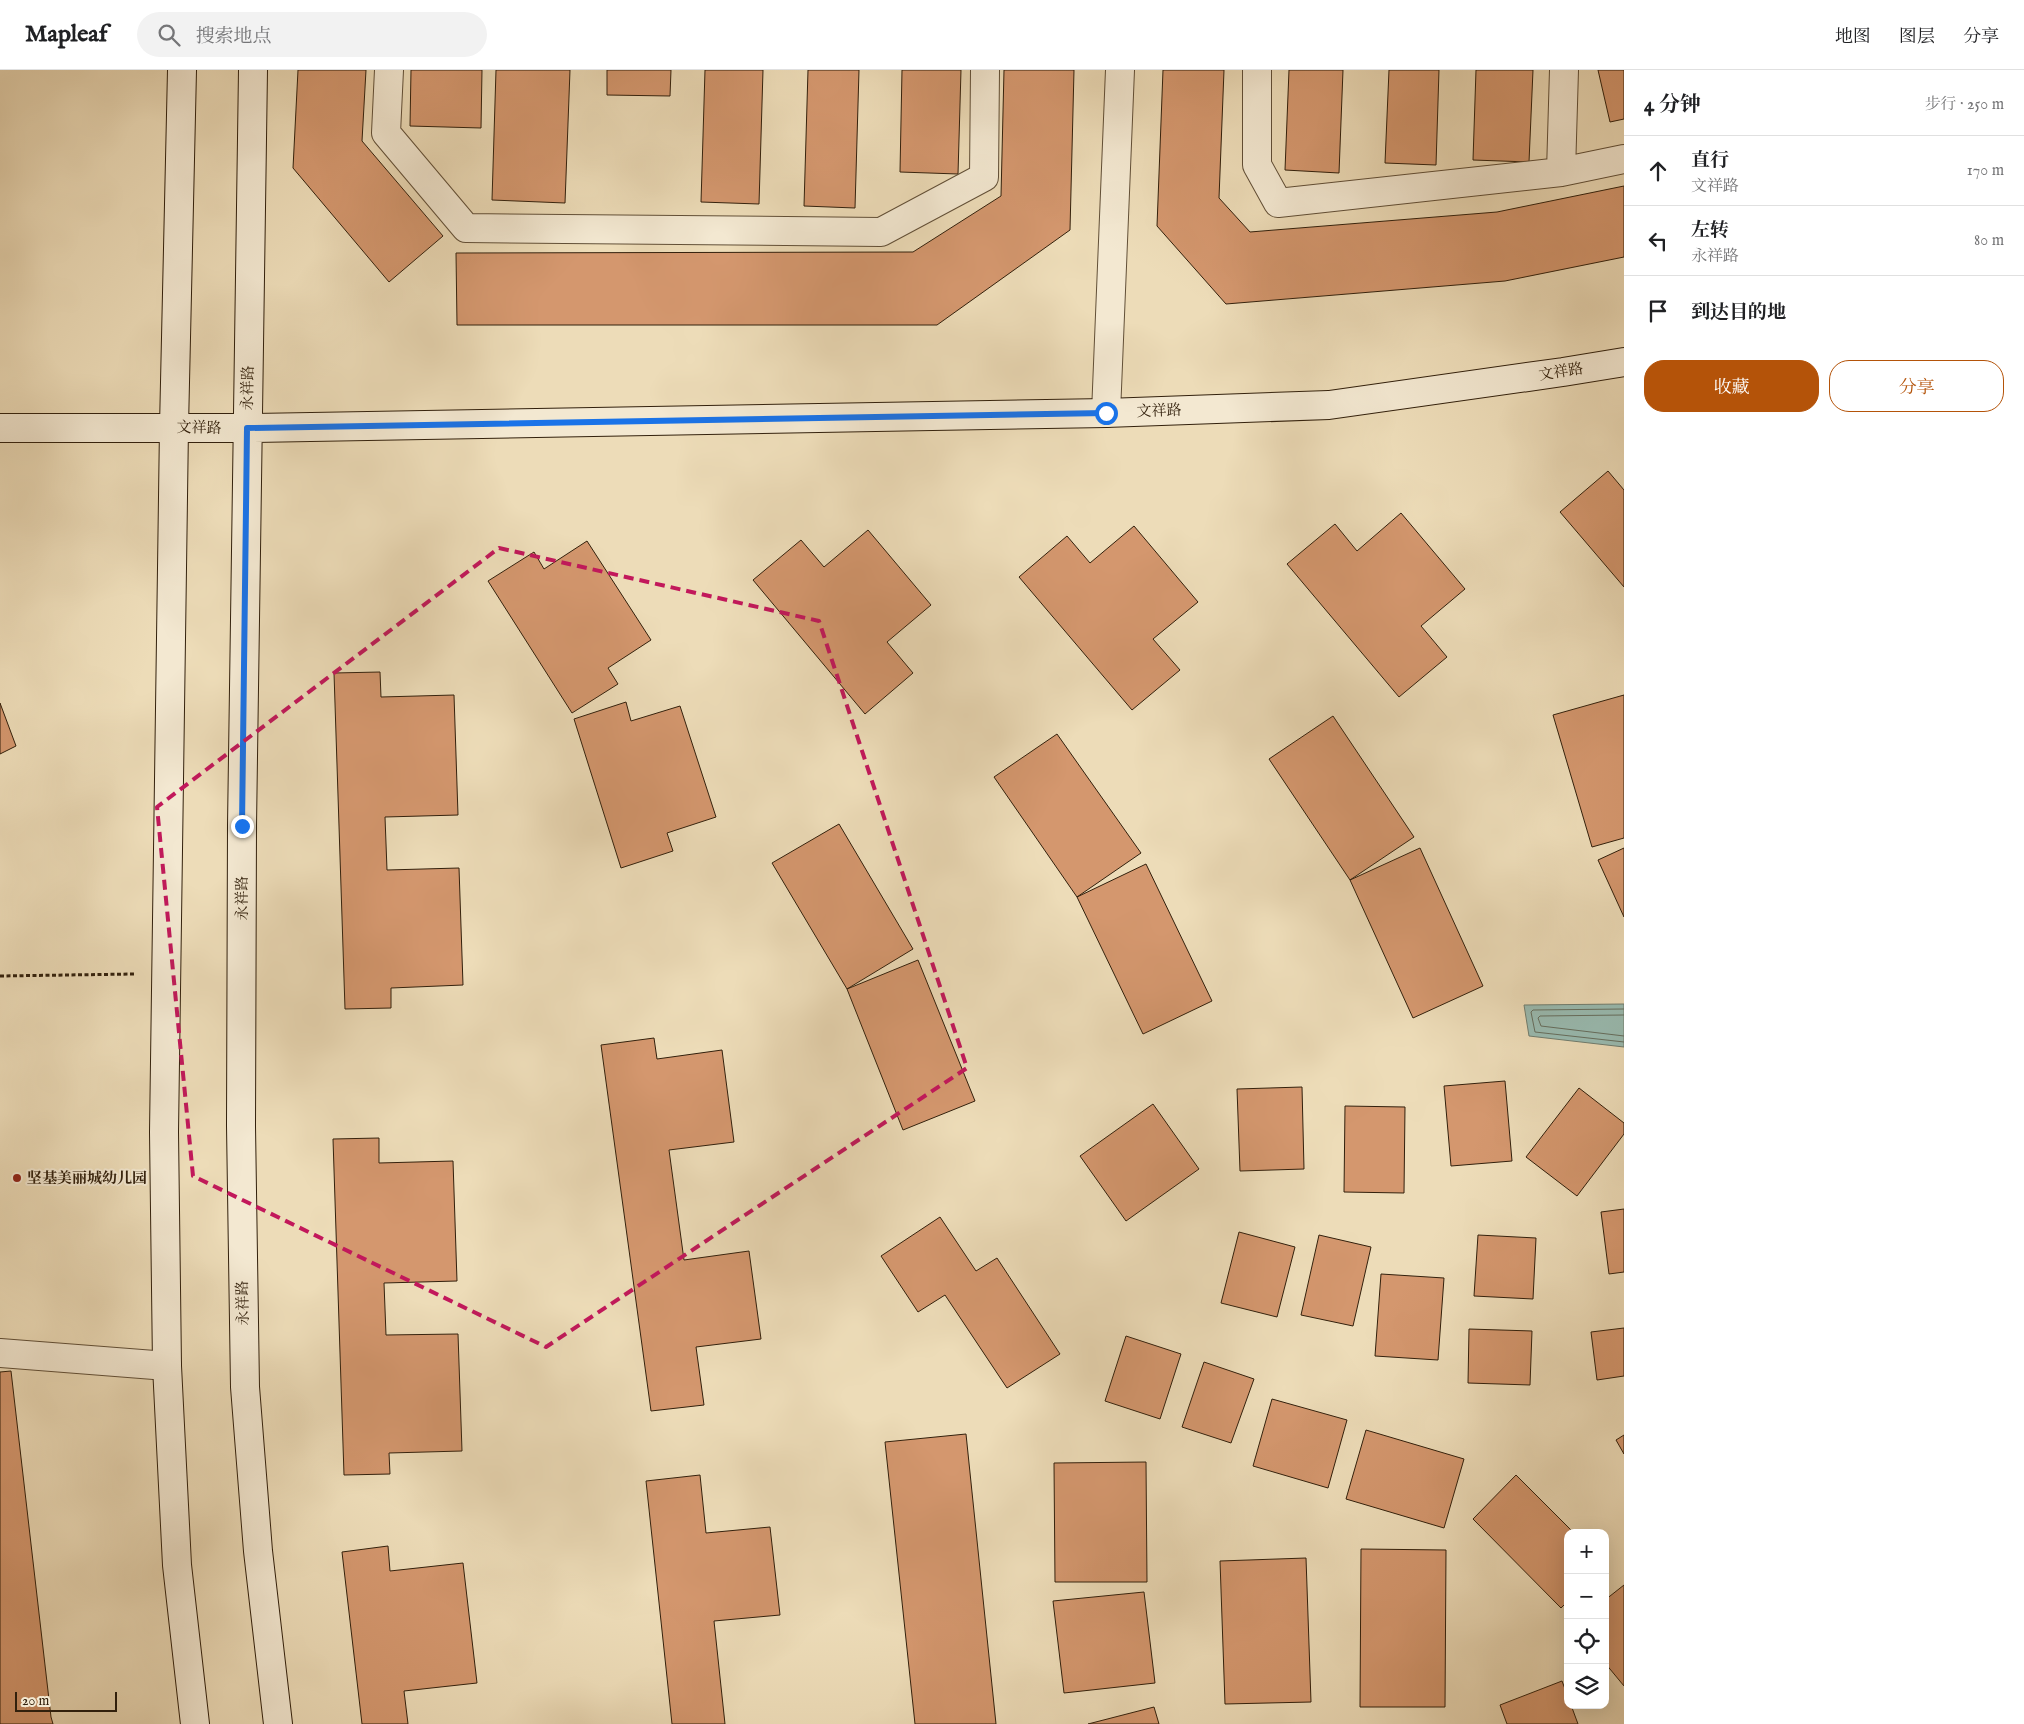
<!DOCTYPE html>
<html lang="zh">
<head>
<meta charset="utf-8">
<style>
  body { margin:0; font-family:"IM FELL English","Noto Serif SC",serif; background:#f2f2f2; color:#202124 }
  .controls { position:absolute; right:15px; bottom:15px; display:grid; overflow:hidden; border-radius:10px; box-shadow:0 5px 20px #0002 }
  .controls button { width:45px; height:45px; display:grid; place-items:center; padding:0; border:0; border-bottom:1px solid #e0e0e0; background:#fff; color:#202124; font:25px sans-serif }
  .scale { position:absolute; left:15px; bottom:12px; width:102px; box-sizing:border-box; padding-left:5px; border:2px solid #32200c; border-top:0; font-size:14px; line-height:18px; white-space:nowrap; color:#32200c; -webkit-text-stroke:4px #f3e8d1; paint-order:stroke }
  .stop { position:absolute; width:15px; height:15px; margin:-11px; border:4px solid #1a73e8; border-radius:50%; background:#fff }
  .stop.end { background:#1a73e8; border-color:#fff; box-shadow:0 1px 5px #0008 }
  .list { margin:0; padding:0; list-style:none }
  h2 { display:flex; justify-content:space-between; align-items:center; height:65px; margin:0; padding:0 20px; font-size:21px }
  h2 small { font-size:16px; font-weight:400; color:#757577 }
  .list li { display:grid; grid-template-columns:32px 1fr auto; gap:15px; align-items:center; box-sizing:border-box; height:70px; padding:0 20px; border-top:1px solid #e0e0e0 }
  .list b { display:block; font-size:19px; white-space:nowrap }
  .list p { margin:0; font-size:16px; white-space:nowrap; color:#757577 }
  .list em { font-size:16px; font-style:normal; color:#757577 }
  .actions { display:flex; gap:10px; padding:15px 20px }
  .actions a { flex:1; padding:11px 0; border:1px solid #b45309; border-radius:20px; text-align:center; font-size:18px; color:#b45309 }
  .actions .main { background:#b45309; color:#fff }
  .icon { flex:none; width:28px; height:28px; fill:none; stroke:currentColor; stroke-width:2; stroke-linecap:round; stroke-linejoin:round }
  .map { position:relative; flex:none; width:1624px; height:1654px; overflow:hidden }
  header { display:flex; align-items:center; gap:30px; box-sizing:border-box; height:70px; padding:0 25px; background:#fff; border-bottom:1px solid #e0e0e0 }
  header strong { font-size:24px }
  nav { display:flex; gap:28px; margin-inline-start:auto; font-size:18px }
  .search { width:350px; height:45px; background:#f2f2f2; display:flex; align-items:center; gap:12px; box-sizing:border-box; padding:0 18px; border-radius:28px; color:#757577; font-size:19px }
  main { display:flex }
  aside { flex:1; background:#fff }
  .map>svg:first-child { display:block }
</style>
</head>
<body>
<header>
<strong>Mapleaf</strong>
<div class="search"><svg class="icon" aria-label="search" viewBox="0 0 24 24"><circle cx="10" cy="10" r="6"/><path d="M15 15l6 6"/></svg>搜索地点</div>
<nav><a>地图</a><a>图层</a><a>分享</a></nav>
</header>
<main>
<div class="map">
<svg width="1624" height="1654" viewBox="0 0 1624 1654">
  <rect width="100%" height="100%" fill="#eddcb8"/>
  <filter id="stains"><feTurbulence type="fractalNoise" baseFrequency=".004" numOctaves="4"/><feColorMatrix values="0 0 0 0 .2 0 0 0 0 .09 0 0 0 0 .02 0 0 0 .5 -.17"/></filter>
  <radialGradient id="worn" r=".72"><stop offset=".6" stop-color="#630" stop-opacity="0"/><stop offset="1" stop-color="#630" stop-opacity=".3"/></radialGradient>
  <!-- water -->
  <path fill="#99bbb1" stroke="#707d6f" d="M1624,934V977L1529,966L1524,935Z"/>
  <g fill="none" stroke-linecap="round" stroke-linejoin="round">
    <!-- shore -->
    <path stroke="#666e5e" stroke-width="1" d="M1624,939L1533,940L1531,942L1535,962L1624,972
      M1624,945L1540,946L1538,948L1541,956L1624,966"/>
  </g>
  <!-- building -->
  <path fill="#d4976e" stroke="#32200c" d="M298,0H366L362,71L443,166L389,212L293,98Z
    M411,0H482L481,58L410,56Z
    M496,0H570L565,133L492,130Z
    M607,0H671L670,26L607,25Z
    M705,0H763L759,134L701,132Z
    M808,0H859L855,138L804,136Z
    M902,0H961L958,104L900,102Z
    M1004,0H1074L1070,160L937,255H457L456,183L913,182L1001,126Z
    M1163,0H1224L1219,128L1250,162L1497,142L1624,116V187L1505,211L1226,234L1157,156Z
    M1289,0H1343L1339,103L1285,100Z
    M1389,0H1439L1436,95L1385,93Z
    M1476,0H1533L1529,92L1473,90Z
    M1598,0H1624V49L1610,52Z
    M1608,401L1624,420V517L1560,442Z
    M1401,443L1465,519L1421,556L1447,587L1399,627L1287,494L1335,454L1357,481Z
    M1134,456L1198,532L1153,569L1180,600L1132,640L1019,507L1067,466L1090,493Z
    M868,460L931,535L887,572L913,603L865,644L753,510L801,470L824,497Z
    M587,471L651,570L608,598L618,614L572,643L488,511L534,482L544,499Z
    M380,602L381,627L454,625L458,745L385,747L387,800L459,798L463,915L391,918V938L345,939L334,603Z
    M1624,625V768L1592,777L1553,645Z
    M626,632L631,651L680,636L716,747L667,763L673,781L621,798L574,649Z
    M0,633L16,676L0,684Z
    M1333,646L1414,767L1350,810L1269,689Z
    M1057,664L1141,783L1077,827L994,707Z
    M839,754L913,879L847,919L772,793Z
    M1420,778L1483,916L1413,948L1350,810Z
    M1624,778V847L1598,790Z
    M1146,794L1212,931L1143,964L1077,827Z
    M918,890L975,1031L903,1060L847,919Z
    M654,968L657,989L722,980L734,1072L669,1080L684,1190L749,1181L761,1269L696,1277L704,1335L651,1341L601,975Z
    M1505,1011L1512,1091L1451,1096L1444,1016Z
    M1302,1017L1304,1099L1240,1101L1237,1019Z
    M1579,1018L1624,1053V1064L1577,1126L1526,1087Z
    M1153,1034L1199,1099L1126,1151L1080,1086Z
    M1345,1036L1405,1037L1404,1123L1344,1122Z
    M379,1068V1093L453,1091L457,1211L384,1213L386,1265L458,1264L462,1381L389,1383L390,1404L344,1405L333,1069Z
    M1624,1139V1202L1609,1204L1601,1142Z
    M940,1147L976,1201L997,1188L1060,1284L1007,1318L945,1225L918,1242L881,1186Z
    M1239,1162L1295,1177L1277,1247L1221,1233Z
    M1319,1165L1371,1177L1353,1256L1301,1245Z
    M1478,1165L1536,1168L1533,1229L1474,1226Z
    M1381,1204L1444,1208L1438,1290L1375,1286Z
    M1624,1258V1306L1597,1310L1591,1262Z
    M1469,1259L1532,1261L1530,1315L1468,1313Z
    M1126,1266L1181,1284L1160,1349L1105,1331Z
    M1204,1292L1254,1309L1231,1373L1182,1357Z
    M11,1301L51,1647L53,1654H0V1302Z
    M1272,1329L1347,1350L1328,1418L1253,1396Z
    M1366,1360L1464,1389L1444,1458L1346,1429Z
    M966,1364L996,1654H915L885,1372Z
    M1624,1365V1384L1616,1370Z
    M1146,1392L1147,1512H1055L1054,1393Z
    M700,1405L706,1463L770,1457L780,1545L714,1551L725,1654H672L646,1411Z
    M1516,1405L1574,1463H1568V1531L1561,1538L1473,1449Z
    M388,1476L390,1501L463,1493L477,1613L404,1621L408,1654H362L342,1482Z
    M1361,1479L1446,1480L1445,1637H1360Z
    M1306,1488L1311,1632L1225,1634L1220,1491Z
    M1624,1515V1616L1605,1593V1530Z
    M1144,1522L1155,1613L1064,1623L1053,1531Z
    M1562,1611L1568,1627V1635H1571L1578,1654H1507L1500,1635Z
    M1154,1637L1159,1654H1088Z"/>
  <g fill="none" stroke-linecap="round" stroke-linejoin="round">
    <defs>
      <path id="street" d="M389,0L386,63L466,158L881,162L984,107L985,0
        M1257,0V95L1278,133L1561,102L1624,89
        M1561,102L1564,0
        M1106,343L1120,0
        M0,1283L167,1296"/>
      <path id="secondary" d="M182,0L174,357L164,1062L167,1296L177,1495L195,1654
        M253,0L242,756L241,1056L245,1317L258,1481L278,1654
        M0,358H247L1106,343L1329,335L1563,302L1624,292"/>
    </defs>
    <!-- street casing -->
    <use href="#street" stroke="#614f37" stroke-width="30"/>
    <!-- secondary casing -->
    <use href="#secondary" stroke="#32200c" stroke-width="30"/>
    <!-- path -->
    <path stroke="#32200c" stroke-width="3" stroke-dasharray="4 2.5" stroke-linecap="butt" d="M0,906L134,904"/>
    <!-- street -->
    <use href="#street" stroke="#f3e8d1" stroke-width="28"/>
    <!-- secondary -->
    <use href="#secondary" stroke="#f3e8d1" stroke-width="28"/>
  </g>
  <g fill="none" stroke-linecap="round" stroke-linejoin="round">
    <!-- route -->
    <path stroke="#1a73e8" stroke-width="6" d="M242,756L247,358L1106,343"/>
  </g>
  <!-- marked area -->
  <path fill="none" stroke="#c2185b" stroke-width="4" stroke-dasharray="10 6" stroke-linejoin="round" d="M499,478L819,551L967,998L546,1277L193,1106L157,737Z"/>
  <!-- markers -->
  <circle fill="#8f2418" stroke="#f3e8d1" stroke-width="2" cx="17" cy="1108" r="5"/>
  <g text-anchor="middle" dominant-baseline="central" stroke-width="4" stroke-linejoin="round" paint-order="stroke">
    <!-- street labels -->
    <g font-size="15" fill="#32200c" stroke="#f3e8d1">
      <text transform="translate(1561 302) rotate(-9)">文祥路</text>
      <text transform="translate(248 318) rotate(-89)">永祥路</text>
      <text transform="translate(1159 341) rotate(-2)">文祥路</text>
      <text transform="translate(199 358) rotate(1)">文祥路</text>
      <text transform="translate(242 828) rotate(-90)">永祥路</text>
      <text transform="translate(243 1233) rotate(-91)">永祥路</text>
    </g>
    <!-- poi labels -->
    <g font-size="15" font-weight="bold" fill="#32200c" stroke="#f3e8d1" text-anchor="start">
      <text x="27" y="1108">坚基美丽城幼儿园</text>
    </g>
  </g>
  <rect width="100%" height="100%" filter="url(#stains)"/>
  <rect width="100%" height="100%" fill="url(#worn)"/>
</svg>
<div class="controls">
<button>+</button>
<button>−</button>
<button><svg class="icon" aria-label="locate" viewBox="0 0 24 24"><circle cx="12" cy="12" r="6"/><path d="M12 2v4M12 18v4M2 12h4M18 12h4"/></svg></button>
<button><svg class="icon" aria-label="layers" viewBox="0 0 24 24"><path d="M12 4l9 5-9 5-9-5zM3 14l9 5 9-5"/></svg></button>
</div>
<div class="scale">20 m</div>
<div class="stop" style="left:1106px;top:343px"></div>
<div class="stop end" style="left:242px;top:756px"></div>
</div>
<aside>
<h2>4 分钟<small>步行 · 250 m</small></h2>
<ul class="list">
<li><svg class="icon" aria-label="ahead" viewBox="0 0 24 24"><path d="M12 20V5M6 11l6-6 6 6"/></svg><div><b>直行</b><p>文祥路</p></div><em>170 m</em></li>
<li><svg class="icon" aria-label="left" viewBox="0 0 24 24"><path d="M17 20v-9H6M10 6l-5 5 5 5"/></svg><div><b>左转</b><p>永祥路</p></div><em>80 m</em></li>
<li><svg class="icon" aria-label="arrive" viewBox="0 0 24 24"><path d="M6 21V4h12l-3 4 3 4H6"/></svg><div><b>到达目的地</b></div></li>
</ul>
<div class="actions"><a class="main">收藏</a><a>分享</a></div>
</aside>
</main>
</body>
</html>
